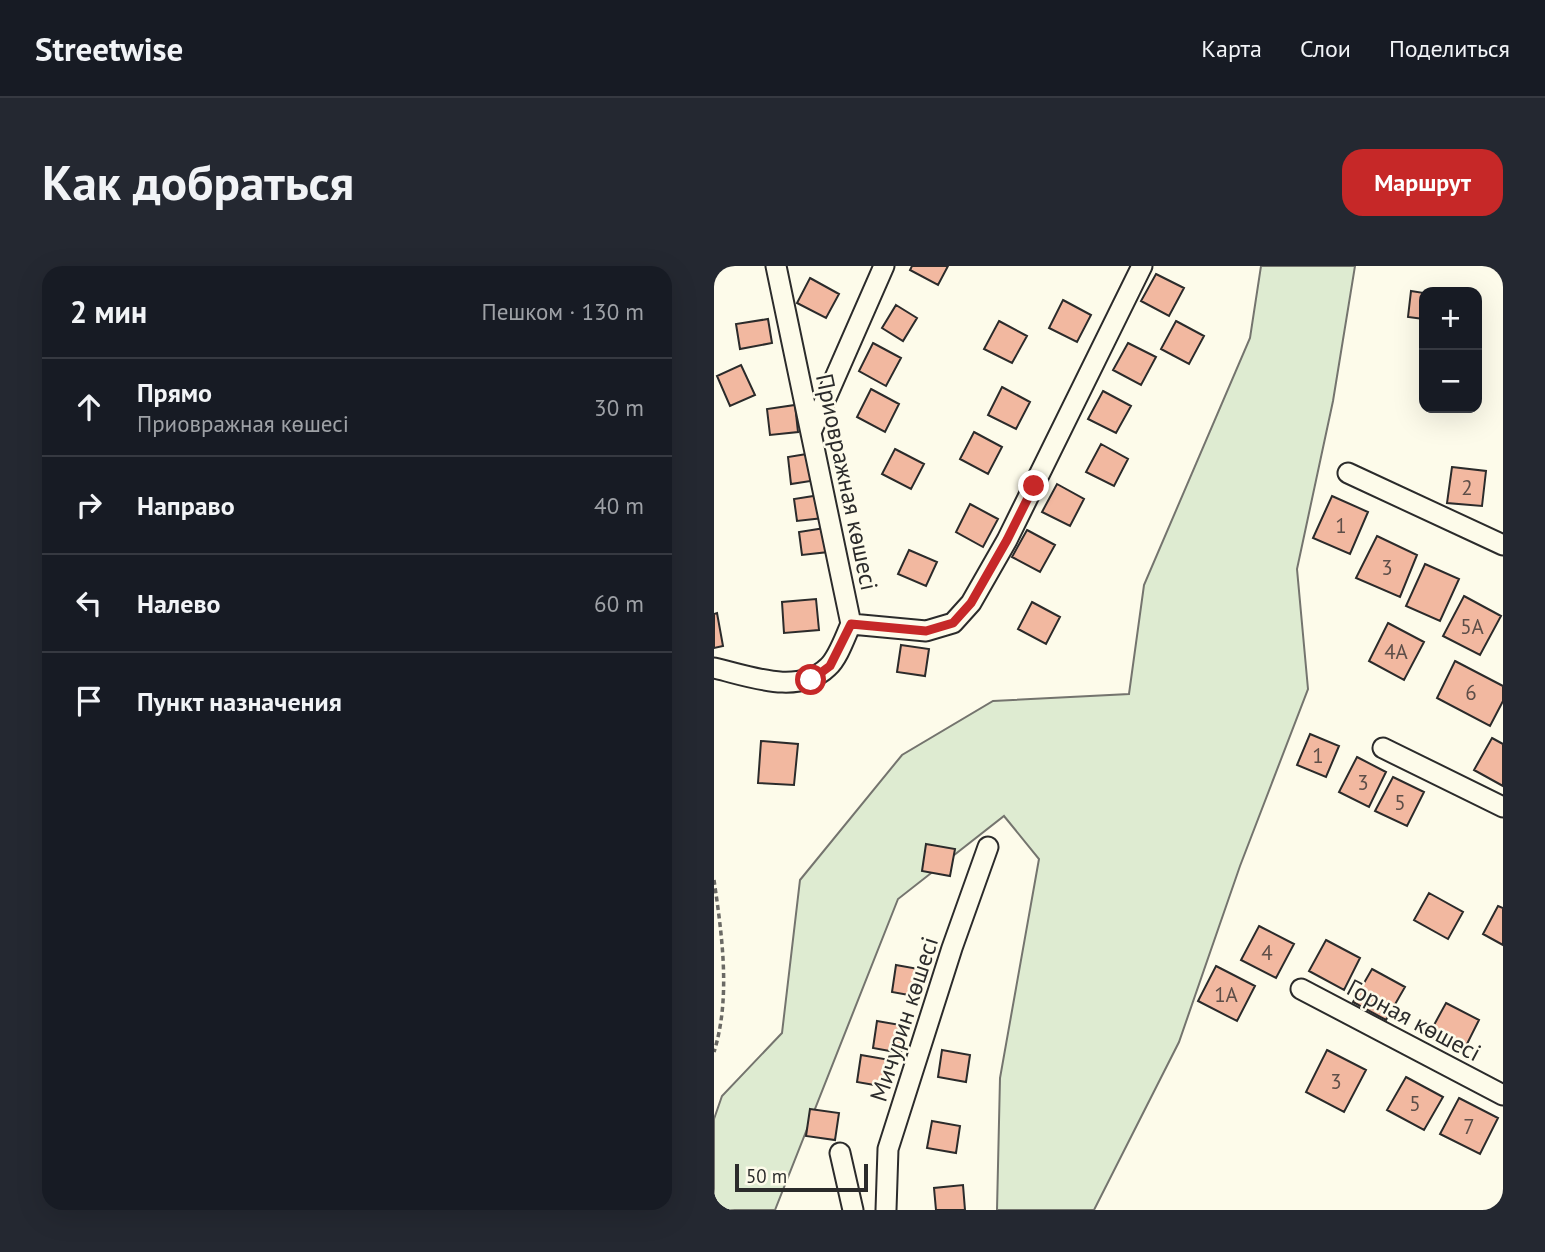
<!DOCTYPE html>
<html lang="ru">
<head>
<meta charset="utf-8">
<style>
  body { margin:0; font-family:"PT Sans",sans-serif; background:#242831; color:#f1f3f6 }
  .controls { position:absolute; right:21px; top:21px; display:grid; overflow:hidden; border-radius:14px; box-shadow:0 7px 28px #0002 }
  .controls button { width:63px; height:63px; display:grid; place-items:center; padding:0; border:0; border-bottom:2px solid #363941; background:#171b24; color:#f1f3f6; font:35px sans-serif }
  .scale { position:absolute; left:21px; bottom:18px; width:133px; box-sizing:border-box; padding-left:7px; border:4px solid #2b2b2b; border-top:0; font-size:19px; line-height:24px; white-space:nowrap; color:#2b2b2b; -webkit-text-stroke:5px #fdfbea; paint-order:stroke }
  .stop { position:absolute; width:21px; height:21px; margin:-16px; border:5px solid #c62828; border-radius:50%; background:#fff }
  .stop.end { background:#c62828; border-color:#fff; box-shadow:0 2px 7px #0008 }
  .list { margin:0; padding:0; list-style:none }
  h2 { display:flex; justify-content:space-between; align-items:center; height:91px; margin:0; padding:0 28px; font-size:30px }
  h2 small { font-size:23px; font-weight:400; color:#9ea1a6 }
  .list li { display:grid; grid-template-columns:46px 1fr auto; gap:21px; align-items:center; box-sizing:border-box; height:98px; padding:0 28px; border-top:2px solid #363941 }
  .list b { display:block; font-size:26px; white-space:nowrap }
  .list p { margin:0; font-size:23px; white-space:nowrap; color:#9ea1a6 }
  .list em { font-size:23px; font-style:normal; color:#9ea1a6 }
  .icon { flex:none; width:38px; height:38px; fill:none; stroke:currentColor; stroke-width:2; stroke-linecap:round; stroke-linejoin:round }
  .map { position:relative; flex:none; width:789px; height:944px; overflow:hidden; border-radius:21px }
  header { display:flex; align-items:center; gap:42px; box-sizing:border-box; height:98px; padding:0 35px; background:#171b24; border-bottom:2px solid #363941 }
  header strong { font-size:33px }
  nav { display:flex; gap:38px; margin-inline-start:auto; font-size:24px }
  .intro { display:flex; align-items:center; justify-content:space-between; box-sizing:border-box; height:168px; padding:0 42px }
  h1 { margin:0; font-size:49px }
  .button { padding:18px 32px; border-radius:21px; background:#c62828; color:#fff; font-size:24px; font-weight:700 }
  main { display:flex; gap:42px; padding:0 42px }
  aside { flex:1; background:#171b24; border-radius:21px; box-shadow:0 7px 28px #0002 }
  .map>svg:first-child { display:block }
</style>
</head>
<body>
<header>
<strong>Streetwise</strong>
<nav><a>Карта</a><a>Слои</a><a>Поделиться</a></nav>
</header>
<div class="intro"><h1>Как добраться</h1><a class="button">Маршрут</a></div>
<main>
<aside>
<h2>2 мин<small>Пешком · 130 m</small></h2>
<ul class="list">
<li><svg class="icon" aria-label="ahead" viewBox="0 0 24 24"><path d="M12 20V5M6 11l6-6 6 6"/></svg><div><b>Прямо</b><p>Приовражная көшесі</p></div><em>30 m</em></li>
<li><svg class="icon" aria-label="right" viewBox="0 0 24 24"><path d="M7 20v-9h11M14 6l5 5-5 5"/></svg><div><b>Направо</b></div><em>40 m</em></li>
<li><svg class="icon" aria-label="left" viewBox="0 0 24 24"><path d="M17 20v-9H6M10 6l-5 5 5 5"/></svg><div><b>Налево</b></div><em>60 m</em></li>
<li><svg class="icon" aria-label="arrive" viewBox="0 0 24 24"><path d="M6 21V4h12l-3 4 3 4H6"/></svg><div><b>Пункт назначения</b></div></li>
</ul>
</aside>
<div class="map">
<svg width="789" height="944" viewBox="0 0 789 944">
  <rect width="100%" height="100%" fill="#fdfbea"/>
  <!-- green -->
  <path fill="#deebd1" stroke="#74746e" stroke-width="2" d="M547,0H641L619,135L583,303L594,423L526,600L465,776L380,944H283L286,812L325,593L290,550L184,633L61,944H0V853L8,830L68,767L86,614L188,489L279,435L415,428L430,319L536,72Z"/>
  <!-- building -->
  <path fill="#f2b8a0" stroke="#2b2b2b" stroke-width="2" d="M198,0H234L224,19L196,4Z
    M442,8L470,22L455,50L427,35Z
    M96,12L125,28L112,52L83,37Z
    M697,25L710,27V53L694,51Z
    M349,34L377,49L363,76L335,62Z
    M182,39L203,52L189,75L168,62Z
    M54,53L58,77L26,83L22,58Z
    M285,55L313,70L298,97L270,83Z
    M462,55L490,70L475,98L447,83Z
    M159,77L187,92L172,120L145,105Z
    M414,77L442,91L427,119L399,104Z
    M27,99L41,129L16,140L3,110Z
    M288,121L316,136L302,163L274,149Z
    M157,123L185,138L171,166L143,151Z
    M389,125L417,140L402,167L374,153Z
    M81,139L84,166L56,169L53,143Z
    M260,166L288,181L274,208L246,193Z
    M387,178L414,193L400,220L372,206Z
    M181,183L210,198L197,223L168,208Z
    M99,187L103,214L77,218L74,191Z
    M738,201L772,205L768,240L733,237Z
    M343,218L370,233L356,260L328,246Z
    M106,229L109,252L83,255L80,233Z
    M618,230L654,246L636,288L599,272Z
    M256,238L284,253L269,281L242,266Z
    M111,262L114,286L88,289L85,266Z
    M313,264L341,279L326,306L298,291Z
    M663,270L703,289L686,331L642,312Z
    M195,284L223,296L212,320L184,308Z
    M711,298L745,313L726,355L692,340Z
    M750,330L787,350L766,389L729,370Z
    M102,333L105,364L70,367L68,336Z
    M318,336L346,351L332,378L304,363Z
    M3,347L9,380L0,382V348Z
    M674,357L710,376L690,414L655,395Z
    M187,379L215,383L211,410L183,406Z
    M741,395L789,420V435L776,460L723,432Z
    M596,468L625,480L612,511L583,499Z
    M778,472L789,478V520L760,504Z
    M47,475L84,478L80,519L44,517Z
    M643,491L672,506L655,541L625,526Z
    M679,511L710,526L693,560L661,545Z
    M212,578L241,583L236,610L208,605Z
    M715,627L749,646L734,673L700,654Z
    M784,640L789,642V679L769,668Z
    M545,660L580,678L562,712L527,694Z
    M612,674L646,692L630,724L595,705Z
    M182,699L210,704L206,731L178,726Z
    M502,700L541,720L523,755L484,735Z
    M658,703L691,721L672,754L639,736Z
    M732,737L765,754L748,788L714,770Z
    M163,755L192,760L187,787L159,782Z
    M228,784L256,789L252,816L224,811Z
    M613,784L652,804L630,846L592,826Z
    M147,789L176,794L172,821L143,816Z
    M692,811L729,831L710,864L673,844Z
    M745,832L784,852L766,888L726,868Z
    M96,843L125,847L121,874L92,870Z
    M218,855L246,860L242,887L213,882Z
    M249,919L251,944H222L220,922Z"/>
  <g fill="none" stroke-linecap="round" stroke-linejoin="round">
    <defs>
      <path id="minor" d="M98,164L170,0
        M634,207L789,279
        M137,358L212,365L239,357L257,337L293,274L428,0
        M0,402C35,410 84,430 114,401C124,392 131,371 137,358L62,0
        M669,482L789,541
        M587,723L789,829
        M126,887L139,944
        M172,944L174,883L238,682L274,581"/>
    </defs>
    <!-- minor casing -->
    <use href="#minor" stroke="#2b2b2b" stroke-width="23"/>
    <!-- path -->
    <path stroke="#6a6964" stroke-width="3.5" stroke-dasharray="5 3.5" stroke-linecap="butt" d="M0,614C8,669 17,732 0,786"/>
    <!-- minor -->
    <use href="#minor" stroke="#fdfbea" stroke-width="19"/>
  </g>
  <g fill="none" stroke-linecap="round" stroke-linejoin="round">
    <!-- route -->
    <path stroke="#c62828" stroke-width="9" d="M97,414L116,400L137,358L212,365L239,357L257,337L293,274L320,220"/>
  </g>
  <g text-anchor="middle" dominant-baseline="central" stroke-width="5" stroke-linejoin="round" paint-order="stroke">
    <!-- number labels -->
    <g font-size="21" fill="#5d4e48">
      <text x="753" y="221">2</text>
      <text x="627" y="259">1</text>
      <text x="673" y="301">3</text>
      <text x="758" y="360">5А</text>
      <text x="682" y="385">4А</text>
      <text x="757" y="426">6</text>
      <text x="604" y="489">1</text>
      <text x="649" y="516">3</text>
      <text x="686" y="536">5</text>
      <text x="553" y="686">4</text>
      <text x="512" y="728">1А</text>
      <text x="622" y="815">3</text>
      <text x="701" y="837">5</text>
      <text x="755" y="860">7</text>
    </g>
    <!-- street labels -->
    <g font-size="24" fill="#2b2b2b" stroke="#fdfbea">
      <text transform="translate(133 216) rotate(78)">Приовражная көшесі</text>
      <text transform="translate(190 753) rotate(-72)">Мичурин көшесі</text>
      <text transform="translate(700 754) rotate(28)">Горная көшесі</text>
    </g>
  </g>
</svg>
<div class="controls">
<button>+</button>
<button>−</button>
</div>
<div class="scale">50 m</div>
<div class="stop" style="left:97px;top:414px"></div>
<div class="stop end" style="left:320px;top:220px"></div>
</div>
</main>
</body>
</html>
